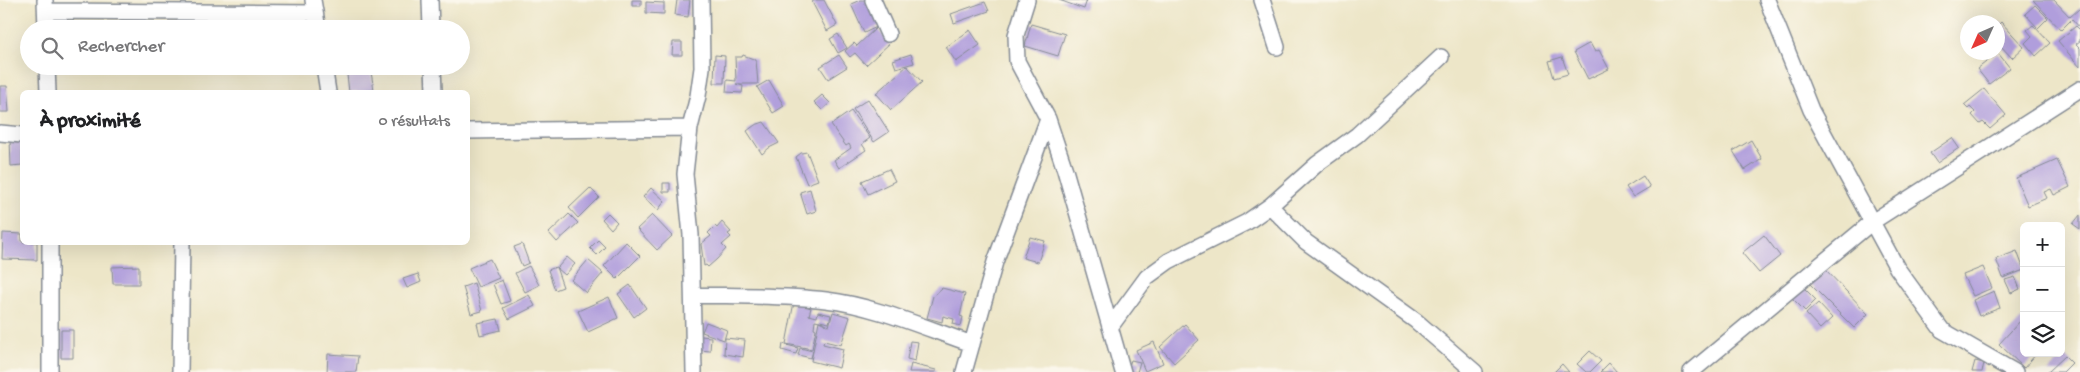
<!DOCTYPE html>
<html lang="fr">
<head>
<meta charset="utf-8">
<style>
  body { margin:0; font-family:"Gochi Hand",sans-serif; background:#f2f2f2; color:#202124 }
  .controls { position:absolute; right:15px; bottom:15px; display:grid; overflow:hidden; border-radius:8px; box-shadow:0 5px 20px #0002 }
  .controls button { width:45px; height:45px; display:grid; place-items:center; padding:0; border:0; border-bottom:1px solid #e0e0e0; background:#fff; color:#202124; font:25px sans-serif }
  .compass { position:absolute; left:1960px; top:15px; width:45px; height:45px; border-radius:50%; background:#fff; box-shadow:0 5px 20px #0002; rotate:225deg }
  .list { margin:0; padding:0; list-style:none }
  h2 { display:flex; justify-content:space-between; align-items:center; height:65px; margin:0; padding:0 20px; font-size:21px }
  h2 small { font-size:16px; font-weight:400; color:#757577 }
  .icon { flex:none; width:28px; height:28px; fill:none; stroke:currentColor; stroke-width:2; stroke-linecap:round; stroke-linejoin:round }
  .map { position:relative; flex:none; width:2080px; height:372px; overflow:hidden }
  .search { position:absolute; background:#fff; box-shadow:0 5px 20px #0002; left:20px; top:20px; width:450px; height:55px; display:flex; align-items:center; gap:12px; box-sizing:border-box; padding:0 18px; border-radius:28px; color:#757577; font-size:19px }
  .panel { position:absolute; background:#fff; box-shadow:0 5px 20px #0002; left:20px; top:90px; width:450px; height:155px; border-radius:8px }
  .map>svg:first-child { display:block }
</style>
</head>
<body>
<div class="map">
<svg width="2080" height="372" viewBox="0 0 2080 372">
  <rect width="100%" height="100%" fill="#fbf7ec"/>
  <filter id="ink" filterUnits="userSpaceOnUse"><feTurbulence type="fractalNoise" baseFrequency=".02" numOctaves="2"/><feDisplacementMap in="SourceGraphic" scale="10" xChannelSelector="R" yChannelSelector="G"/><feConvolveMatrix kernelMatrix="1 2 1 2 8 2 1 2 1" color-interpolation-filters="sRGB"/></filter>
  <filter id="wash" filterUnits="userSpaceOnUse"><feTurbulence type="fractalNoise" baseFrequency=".0096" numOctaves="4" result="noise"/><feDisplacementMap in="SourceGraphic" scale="20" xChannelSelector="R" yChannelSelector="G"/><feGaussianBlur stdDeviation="1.12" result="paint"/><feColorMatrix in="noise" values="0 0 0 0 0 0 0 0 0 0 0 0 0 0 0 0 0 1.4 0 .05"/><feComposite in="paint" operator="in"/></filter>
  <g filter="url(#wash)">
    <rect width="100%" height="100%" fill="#ede6c8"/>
    <g id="blocks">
      <!-- building -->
      <path fill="#b09edc" d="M632,0H641V6H632Z
        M677,0H690L688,17L675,15Z
        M815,0H824L837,25L827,31L812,2Z
        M860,0H870L881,25L864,33L851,4Z
        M1059,0H1087L1084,9Z
        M2033,0H2054L2070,17L2080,8V28L2072,19L2061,30Z
        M646,2L664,3V14L646,13Z
        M985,2L989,11L954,23L951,14Z
        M2035,5L2048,18L2038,28L2025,14Z
        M2001,22L2024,47L2012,58L1998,43V25Z
        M1031,24L1065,34L1058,56L1025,46Z
        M2033,25L2050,43L2036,56L2025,43L2032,36L2027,30Z
        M2076,26L2080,30V41L2076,44L2080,48V67L2058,41Z
        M876,28L890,43L866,65L855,53L850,57L845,51L854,43L857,46Z
        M970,30L980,45L956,62L946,47Z
        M838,34L847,48L838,53L830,39Z
        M673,42H682V55H672Z
        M1590,43L1595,52L1599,50L1609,69L1588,79L1574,52Z
        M1998,53L2010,68L1989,84L1977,69Z
        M911,54L914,63L896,68L893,60Z
        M715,55L725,56L724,83H714Z
        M743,55L756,60L758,84H736L743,86L742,93L726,92L727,80L736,81L735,57H742Z
        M839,55L847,67L828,79L820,67Z
        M1562,57L1568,74L1554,78L1549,61Z
        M346,66H370L374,90L349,92Z
        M907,66L922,82L891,110L876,93Z
        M769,80L784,106L773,113L757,87Z
        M0,86H7L9,112H0Z
        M1984,89L2006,115L1990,129L1983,122L1980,124L1972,115L1975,112L1970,107L1968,109L1964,105Z
        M822,95L830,103L822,110L814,102Z
        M868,99L889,132L874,142L853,109Z
        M851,111L870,138L862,144L866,150L839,168L834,160L851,148L849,144L846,146L831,125Z
        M764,122L779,143L769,148L762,154L747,131L755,125Z
        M1952,138L1959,148L1937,163L1930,153Z
        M10,139H22V165L11,166Z
        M1751,140L1762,159L1745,170L1733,151Z
        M807,152L818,180L807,184L796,157L801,153Z
        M2057,160L2070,187L2054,195L2051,189L2044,192L2047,198L2028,206L2016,178Z
        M889,169L895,181L868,194L862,181Z
        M1643,176L1650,187L1633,197L1626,187Z
        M663,183H670V192H663Z
        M590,188L599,197L578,218L569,208Z
        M651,188L665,201L658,210L643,197Z
        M810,189L816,211L807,214L800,192Z
        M608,213L617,222L611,229L602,219Z
        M569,214L578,223L557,242L549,233Z
        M652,215L672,236L657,250L637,229Z
        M2080,215V229L2073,224Z
        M722,222L731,232L728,234L731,237L722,245L726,249L717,259L708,267L706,265L704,266L701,244L711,236L708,233L715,226L717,228Z
        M3,233L22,234V242H37V260L2,259Z
        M1764,235L1780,256L1759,273L1742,253Z
        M1030,237L1045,241L1038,262L1023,258Z
        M598,240L605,247L597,255L590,248Z
        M626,242L640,256L617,279L604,266Z
        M522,244L529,263L522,266L514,247Z
        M2017,251L2024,270L2003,278L1996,259Z
        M567,257L575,264L565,275L557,268Z
        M490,259L499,278L478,287L469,268Z
        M588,260L603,273L586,293L571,280Z
        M139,266V284H113L112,267Z
        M529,266L539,285L525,292L515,273Z
        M556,267L563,287L555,290L548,270Z
        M1983,267L1992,288L1973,296L1963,275Z
        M1825,269L1868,314L1854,328L1810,284Z
        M418,274L421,282L407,288L403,279Z
        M2015,277L2020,289L2011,293L2005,280Z
        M502,280L510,301L501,304L493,284Z
        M474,283L482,311L471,314L463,287Z
        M630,285L646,308L634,317L618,294Z
        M1802,286L1816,300L1805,311L1791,297Z
        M942,288L965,294L960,316L963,317L961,326L953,324L954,319L943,316L942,322L927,318L933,296Z
        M1994,291L2000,308L1979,316L1973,300Z
        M529,295L535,306L509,319L503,308Z
        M609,297L618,318L588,332L578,311Z
        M794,302L811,308L809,315L817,317L818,312L831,315L829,323L815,320L814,328L816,329L812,349L786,344Z
        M1818,303L1832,318L1820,329L1806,314Z
        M833,312L850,317L841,345L824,341L823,344L843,349L839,368L811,361L819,321L829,326Z
        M498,319L501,330L480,335L477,323Z
        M2022,319L2024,353H2037L2024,368L1999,344Z
        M706,322L727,330L724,340L702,332Z
        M1185,324L1199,340L1174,363L1160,347Z
        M61,330H73V358H61Z
        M701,336L711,337L710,351L700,350Z
        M725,338L745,340L743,357L724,354Z
        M910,341L918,342L915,361L907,359Z
        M1154,342L1163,363L1145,371L1136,350Z
        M783,344L798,348L796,354L782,350Z
        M800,348L813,351L811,358L798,355Z
        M1590,351L1601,361L1590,372H1586L1577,364Z
        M328,354L358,356L356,372H327Z
        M2065,356L2072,363L2063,372H2048Z
        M1131,360L1140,362L1137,372H1127Z
        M1975,361L1984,363L1982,372H1972Z
        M1609,363L1617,372H1600Z
        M911,364L936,370V372H909Z
        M1562,364L1569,372H1554Z"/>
    </g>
  </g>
  <g filter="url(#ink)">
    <use href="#blocks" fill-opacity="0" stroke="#848a93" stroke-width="1"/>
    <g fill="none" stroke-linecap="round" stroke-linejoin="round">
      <defs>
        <path id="street" d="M45,0L46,29
          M313,0L318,29
          M430,0L431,29
          M873,0L888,34
          M1027,0L1016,35L1017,61L1048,119L1065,170L1123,372
          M1262,0L1277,47
          M1767,0L1811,110L1897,268L1942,330L2015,372
          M46,11L315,13
          M47,66L48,92
          M324,66L328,92
          M433,66L434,92
          M468,131L690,128
          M0,133L22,135
          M1270,206L1306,242L1416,321L1475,372
          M50,242V372
          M693,295C737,296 782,295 826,300C876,306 925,328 972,344
          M1111,326L1147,277L1169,261L1247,222L1270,206L1317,164L1357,135L1441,57
          M180,372L182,242
          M694,372L691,235L685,174L690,128L698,96L702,68L701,0
          M964,372L995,262L1048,119
          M1691,372L1872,222L2080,89"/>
      </defs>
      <!-- street casing -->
      <use href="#street" stroke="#848a93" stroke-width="18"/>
      <!-- street -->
      <use href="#street" stroke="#fff" stroke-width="15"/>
    </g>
  </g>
</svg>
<div class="controls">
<button>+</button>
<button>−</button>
<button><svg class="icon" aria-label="layers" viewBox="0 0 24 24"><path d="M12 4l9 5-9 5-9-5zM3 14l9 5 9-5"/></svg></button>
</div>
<svg class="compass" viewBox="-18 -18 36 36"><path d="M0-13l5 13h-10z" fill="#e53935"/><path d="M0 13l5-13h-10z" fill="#757577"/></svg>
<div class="search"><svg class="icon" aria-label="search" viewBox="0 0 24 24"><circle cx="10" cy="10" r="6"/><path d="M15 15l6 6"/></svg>Rechercher</div>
<section class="panel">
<h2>À proximité<small>0 résultats</small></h2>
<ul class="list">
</ul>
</section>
</div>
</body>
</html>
